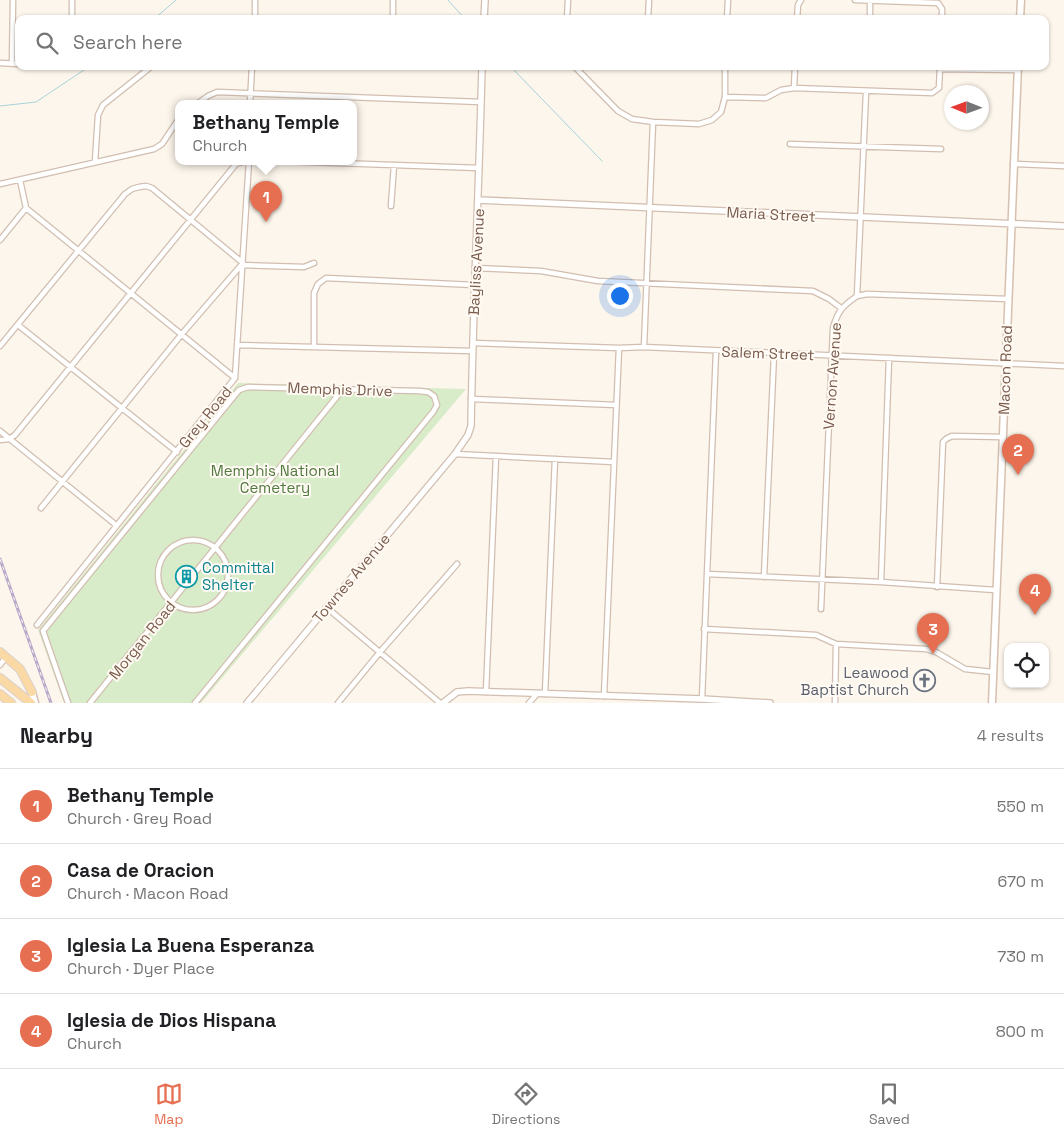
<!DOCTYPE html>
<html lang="en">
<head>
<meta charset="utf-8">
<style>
  body { margin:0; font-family:"Space Grotesk",sans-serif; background:#f2f2f2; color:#202124 }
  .controls { position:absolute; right:15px; bottom:15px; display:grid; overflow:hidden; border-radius:10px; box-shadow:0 1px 4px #0004 }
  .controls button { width:45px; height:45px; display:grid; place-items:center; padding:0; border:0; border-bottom:1px solid #e0e0e0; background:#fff; color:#202124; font:25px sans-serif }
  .compass { position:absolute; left:944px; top:85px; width:45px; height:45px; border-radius:50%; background:#fff; box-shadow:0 1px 4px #0004; rotate:271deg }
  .you { position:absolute; left:619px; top:295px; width:18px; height:18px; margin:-12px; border:4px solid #fff; border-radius:50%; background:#1a73e8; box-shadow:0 0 0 8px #1a73e833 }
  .badge { display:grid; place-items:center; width:32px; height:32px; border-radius:50%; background:#e76f51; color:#fff; font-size:16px; font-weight:700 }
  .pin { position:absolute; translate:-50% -41px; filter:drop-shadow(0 1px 2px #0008) }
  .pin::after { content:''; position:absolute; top:26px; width:18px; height:15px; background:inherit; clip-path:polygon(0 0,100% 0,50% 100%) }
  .popup { position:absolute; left:175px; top:100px; width:182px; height:65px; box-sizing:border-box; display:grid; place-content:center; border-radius:10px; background:#fff; filter:drop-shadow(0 1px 4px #0005); font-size:16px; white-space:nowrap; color:#757577 }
  .popup b { font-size:19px; color:#202124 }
  .popup::after { content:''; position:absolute; left:50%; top:100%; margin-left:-10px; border:10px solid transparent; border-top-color:#fff }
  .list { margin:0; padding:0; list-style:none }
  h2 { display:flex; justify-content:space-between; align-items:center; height:65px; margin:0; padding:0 20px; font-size:21px }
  h2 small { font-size:16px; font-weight:400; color:#757577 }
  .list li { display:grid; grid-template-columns:32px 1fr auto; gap:15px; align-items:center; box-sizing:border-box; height:75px; padding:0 20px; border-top:1px solid #e0e0e0 }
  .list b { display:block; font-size:19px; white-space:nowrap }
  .list p { margin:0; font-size:16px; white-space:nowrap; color:#757577 }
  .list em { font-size:16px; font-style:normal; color:#757577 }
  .icon { flex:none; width:28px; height:28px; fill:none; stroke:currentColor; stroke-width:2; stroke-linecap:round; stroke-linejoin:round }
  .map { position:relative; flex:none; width:1064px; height:703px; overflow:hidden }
  .search { position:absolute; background:#fff; box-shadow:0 1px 4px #0004; left:15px; right:15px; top:15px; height:55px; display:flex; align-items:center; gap:12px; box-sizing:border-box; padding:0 18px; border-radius:10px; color:#757577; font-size:19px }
  .sheet { height:365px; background:#fff }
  nav { display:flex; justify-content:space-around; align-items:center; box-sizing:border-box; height:70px; border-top:1px solid #e0e0e0; background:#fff; font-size:14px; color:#757577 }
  nav a { display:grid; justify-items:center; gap:2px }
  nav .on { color:#e76f51 }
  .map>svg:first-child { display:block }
</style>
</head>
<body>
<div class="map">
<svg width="1064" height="703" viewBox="0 0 1064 703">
  <rect width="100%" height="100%" fill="#fdf6ec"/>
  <!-- green -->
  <path fill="#d8ecc9" d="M238,383L466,389L201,703H64L38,630Z"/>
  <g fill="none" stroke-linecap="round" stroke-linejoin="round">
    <!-- stream -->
    <path stroke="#a5d3da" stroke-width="1" d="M448,0L465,19
      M154,19L176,0
      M510,66L602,161
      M0,106L36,102L90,66"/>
    <defs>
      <path id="minor" d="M855,0L938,3L942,9V19
        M72,19V0
        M255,19V0
        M393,19V0
        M567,19L568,0
        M648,19L649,0
        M727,19L728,0
        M797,19L798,5L801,0
        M870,19V1
        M0,63L19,64
        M12,64L13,0
        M574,66L618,111L632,119L653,122L699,124L712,120L721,112L725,97V66
        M940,69L1018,70
        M794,88L795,66
        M725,97L766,98L781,90L794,88L932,93L939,88L940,66
        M198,103L208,96L217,92L481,102
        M250,103L252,66
        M790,144L941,149
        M279,161L479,168
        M95,162L98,115L103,105L152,66
        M1013,164L1064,166
        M0,184L154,149L162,144L178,120
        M391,206L394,165
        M26,208L235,378
        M0,240L26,208L20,180
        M242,265L304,267L314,263
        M475,268L541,271L598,281L813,291L829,299L841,308
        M857,296L867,294L1008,299
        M18,325L177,452
        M473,343L619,348L644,347L1064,366
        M238,345L472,351
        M0,346L125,194L132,189L139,187L146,186L152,188L243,263L181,335L41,508
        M314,347V293L318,284L326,278L474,285
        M644,347L653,122
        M471,399L616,405
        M0,431L116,525
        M0,440L9,439L15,435L236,164L246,161
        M455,454L614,462
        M158 575a35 35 0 1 1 70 0a35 35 0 1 1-70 0Z
        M707,574L881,582L995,590
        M764,577L774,354
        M881,582L889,358
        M937,587L943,442L946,439L952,436L1002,437
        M326,607L440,703
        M821,609L833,328C838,310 843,306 857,296L866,92
        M37,625L235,378L249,161
        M704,629L816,635L836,644L926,649L936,652L965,669L993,672
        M0,665L6,657
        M486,692L496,456
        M545,694L555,459
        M604,696L619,348
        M702,699L716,351
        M68,703L43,631L239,390L248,387L419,391L428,392L434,396L437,405L433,412L195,703
        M90,703L343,389
        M338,703L380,652L457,564
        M529,703L537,694
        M835,703L836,644"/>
      <path id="tertiary" d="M484,19L485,0
        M479,200L1064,226
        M247,703L455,454L468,435L471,426C473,306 479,186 482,66
        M443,703L457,692L468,691L702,699L770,703"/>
      <path id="secondary" d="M1020,19L1021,0
        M32,692L35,703
        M992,703L1018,66"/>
      <path id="primary" d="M0,652L20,669L32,692
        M0,678L31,703
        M0,694L11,703"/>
    </defs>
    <!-- minor casing -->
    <use href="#minor" stroke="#d1beb0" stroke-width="7"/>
    <!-- tertiary casing -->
    <use href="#tertiary" stroke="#d1beb0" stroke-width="8"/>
    <!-- secondary casing -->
    <use href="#secondary" stroke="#d6c0b0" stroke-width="9"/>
    <!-- primary casing -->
    <use href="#primary" stroke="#dad1cd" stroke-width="10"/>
    <!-- minor -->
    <use href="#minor" stroke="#fff" stroke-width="4.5"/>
    <!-- tertiary -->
    <use href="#tertiary" stroke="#fff" stroke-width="5.5"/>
    <!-- secondary -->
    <use href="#secondary" stroke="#fff" stroke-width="6"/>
    <!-- primary -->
    <use href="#primary" stroke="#fbd9a5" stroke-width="8"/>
    <defs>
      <path id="rail" d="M0,559L51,703"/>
    </defs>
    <!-- rail casing -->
    <use href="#rail" stroke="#b9a8c9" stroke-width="3"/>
    <!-- rail -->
    <use href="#rail" stroke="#fffaf3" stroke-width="1" stroke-dasharray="4" stroke-linecap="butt"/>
  </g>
  <!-- icons -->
  <defs>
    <symbol id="building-ring" viewBox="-11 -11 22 22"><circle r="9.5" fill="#fffaf3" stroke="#0f9aa8" stroke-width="1.5"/><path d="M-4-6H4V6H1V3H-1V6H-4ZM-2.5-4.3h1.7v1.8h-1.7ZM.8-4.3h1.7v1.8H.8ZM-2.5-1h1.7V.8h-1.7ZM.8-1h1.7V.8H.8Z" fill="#0f9aa8"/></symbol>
    <symbol id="church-ring" viewBox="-11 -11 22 22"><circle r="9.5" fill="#fffaf3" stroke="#6b7280" stroke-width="1.5"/><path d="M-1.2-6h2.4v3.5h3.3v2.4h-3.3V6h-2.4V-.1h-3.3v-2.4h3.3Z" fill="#6b7280"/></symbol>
  </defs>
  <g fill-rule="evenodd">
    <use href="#building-ring" x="174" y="564" width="25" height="25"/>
    <use href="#church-ring" x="912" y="668" width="25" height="25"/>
  </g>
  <g text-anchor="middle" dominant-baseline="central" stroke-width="4" stroke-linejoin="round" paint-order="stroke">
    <!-- street labels -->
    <g font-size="15" fill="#7a5c4d" stroke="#fffaf3">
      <text transform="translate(771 214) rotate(3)">Maria Street</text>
      <text transform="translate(476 262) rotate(-87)">Bayliss Avenue</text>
      <text transform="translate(768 353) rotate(2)">Salem Street</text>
      <text transform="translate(1005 370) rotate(-88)">Macon Road</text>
      <text transform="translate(832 376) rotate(-86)">Vernon Avenue</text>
      <text transform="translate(340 389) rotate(2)">Memphis Drive</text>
      <text transform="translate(205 417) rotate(-51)">Grey Road</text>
      <text transform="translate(351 578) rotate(-50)">Townes Avenue</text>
      <text transform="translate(142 640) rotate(-51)">Morgan Road</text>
    </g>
    <!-- park labels -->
    <g font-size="15" fill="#537a41" stroke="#fffaf3">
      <text x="275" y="470">Memphis National<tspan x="275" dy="17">Cemetery</tspan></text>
    </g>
    <!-- culture labels -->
    <g font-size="15" fill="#0d838f" stroke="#fffaf3" text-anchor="start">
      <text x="202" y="567">Committal<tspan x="202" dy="17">Shelter</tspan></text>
    </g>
    <!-- worship labels -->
    <g font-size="15" fill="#5b616d" stroke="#fffaf3" text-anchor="end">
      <text x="909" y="672">Leawood<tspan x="909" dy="17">Baptist Church</tspan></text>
    </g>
  </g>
</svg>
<div class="controls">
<button><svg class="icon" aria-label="locate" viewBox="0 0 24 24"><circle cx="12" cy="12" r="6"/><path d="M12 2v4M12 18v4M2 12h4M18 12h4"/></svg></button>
</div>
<svg class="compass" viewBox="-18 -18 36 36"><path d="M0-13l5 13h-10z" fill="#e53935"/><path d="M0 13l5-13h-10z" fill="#757577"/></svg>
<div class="you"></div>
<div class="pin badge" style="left:266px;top:222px">1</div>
<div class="popup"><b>Bethany Temple</b>Church</div>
<div class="pin badge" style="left:1018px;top:475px">2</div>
<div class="pin badge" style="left:933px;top:654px">3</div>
<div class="pin badge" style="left:1035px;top:615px">4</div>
<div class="search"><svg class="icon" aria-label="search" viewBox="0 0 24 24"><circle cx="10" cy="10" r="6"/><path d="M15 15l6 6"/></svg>Search here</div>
</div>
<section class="sheet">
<h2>Nearby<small>4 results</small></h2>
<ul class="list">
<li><span class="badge">1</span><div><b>Bethany Temple</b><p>Church · Grey Road</p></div><em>550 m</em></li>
<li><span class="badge">2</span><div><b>Casa de Oracion</b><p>Church · Macon Road</p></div><em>670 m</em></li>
<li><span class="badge">3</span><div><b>Iglesia La Buena Esperanza</b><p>Church · Dyer Place</p></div><em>730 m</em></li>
<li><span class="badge">4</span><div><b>Iglesia de Dios Hispana</b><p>Church</p></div><em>800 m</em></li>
</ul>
</section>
<nav>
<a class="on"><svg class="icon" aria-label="map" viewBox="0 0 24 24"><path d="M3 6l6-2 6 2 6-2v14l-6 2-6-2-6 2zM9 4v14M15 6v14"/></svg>Map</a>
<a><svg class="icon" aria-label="directions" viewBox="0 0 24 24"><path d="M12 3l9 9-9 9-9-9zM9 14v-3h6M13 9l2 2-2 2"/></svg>Directions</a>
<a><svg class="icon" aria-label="saved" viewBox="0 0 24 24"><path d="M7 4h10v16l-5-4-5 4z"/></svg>Saved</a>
</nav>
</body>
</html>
